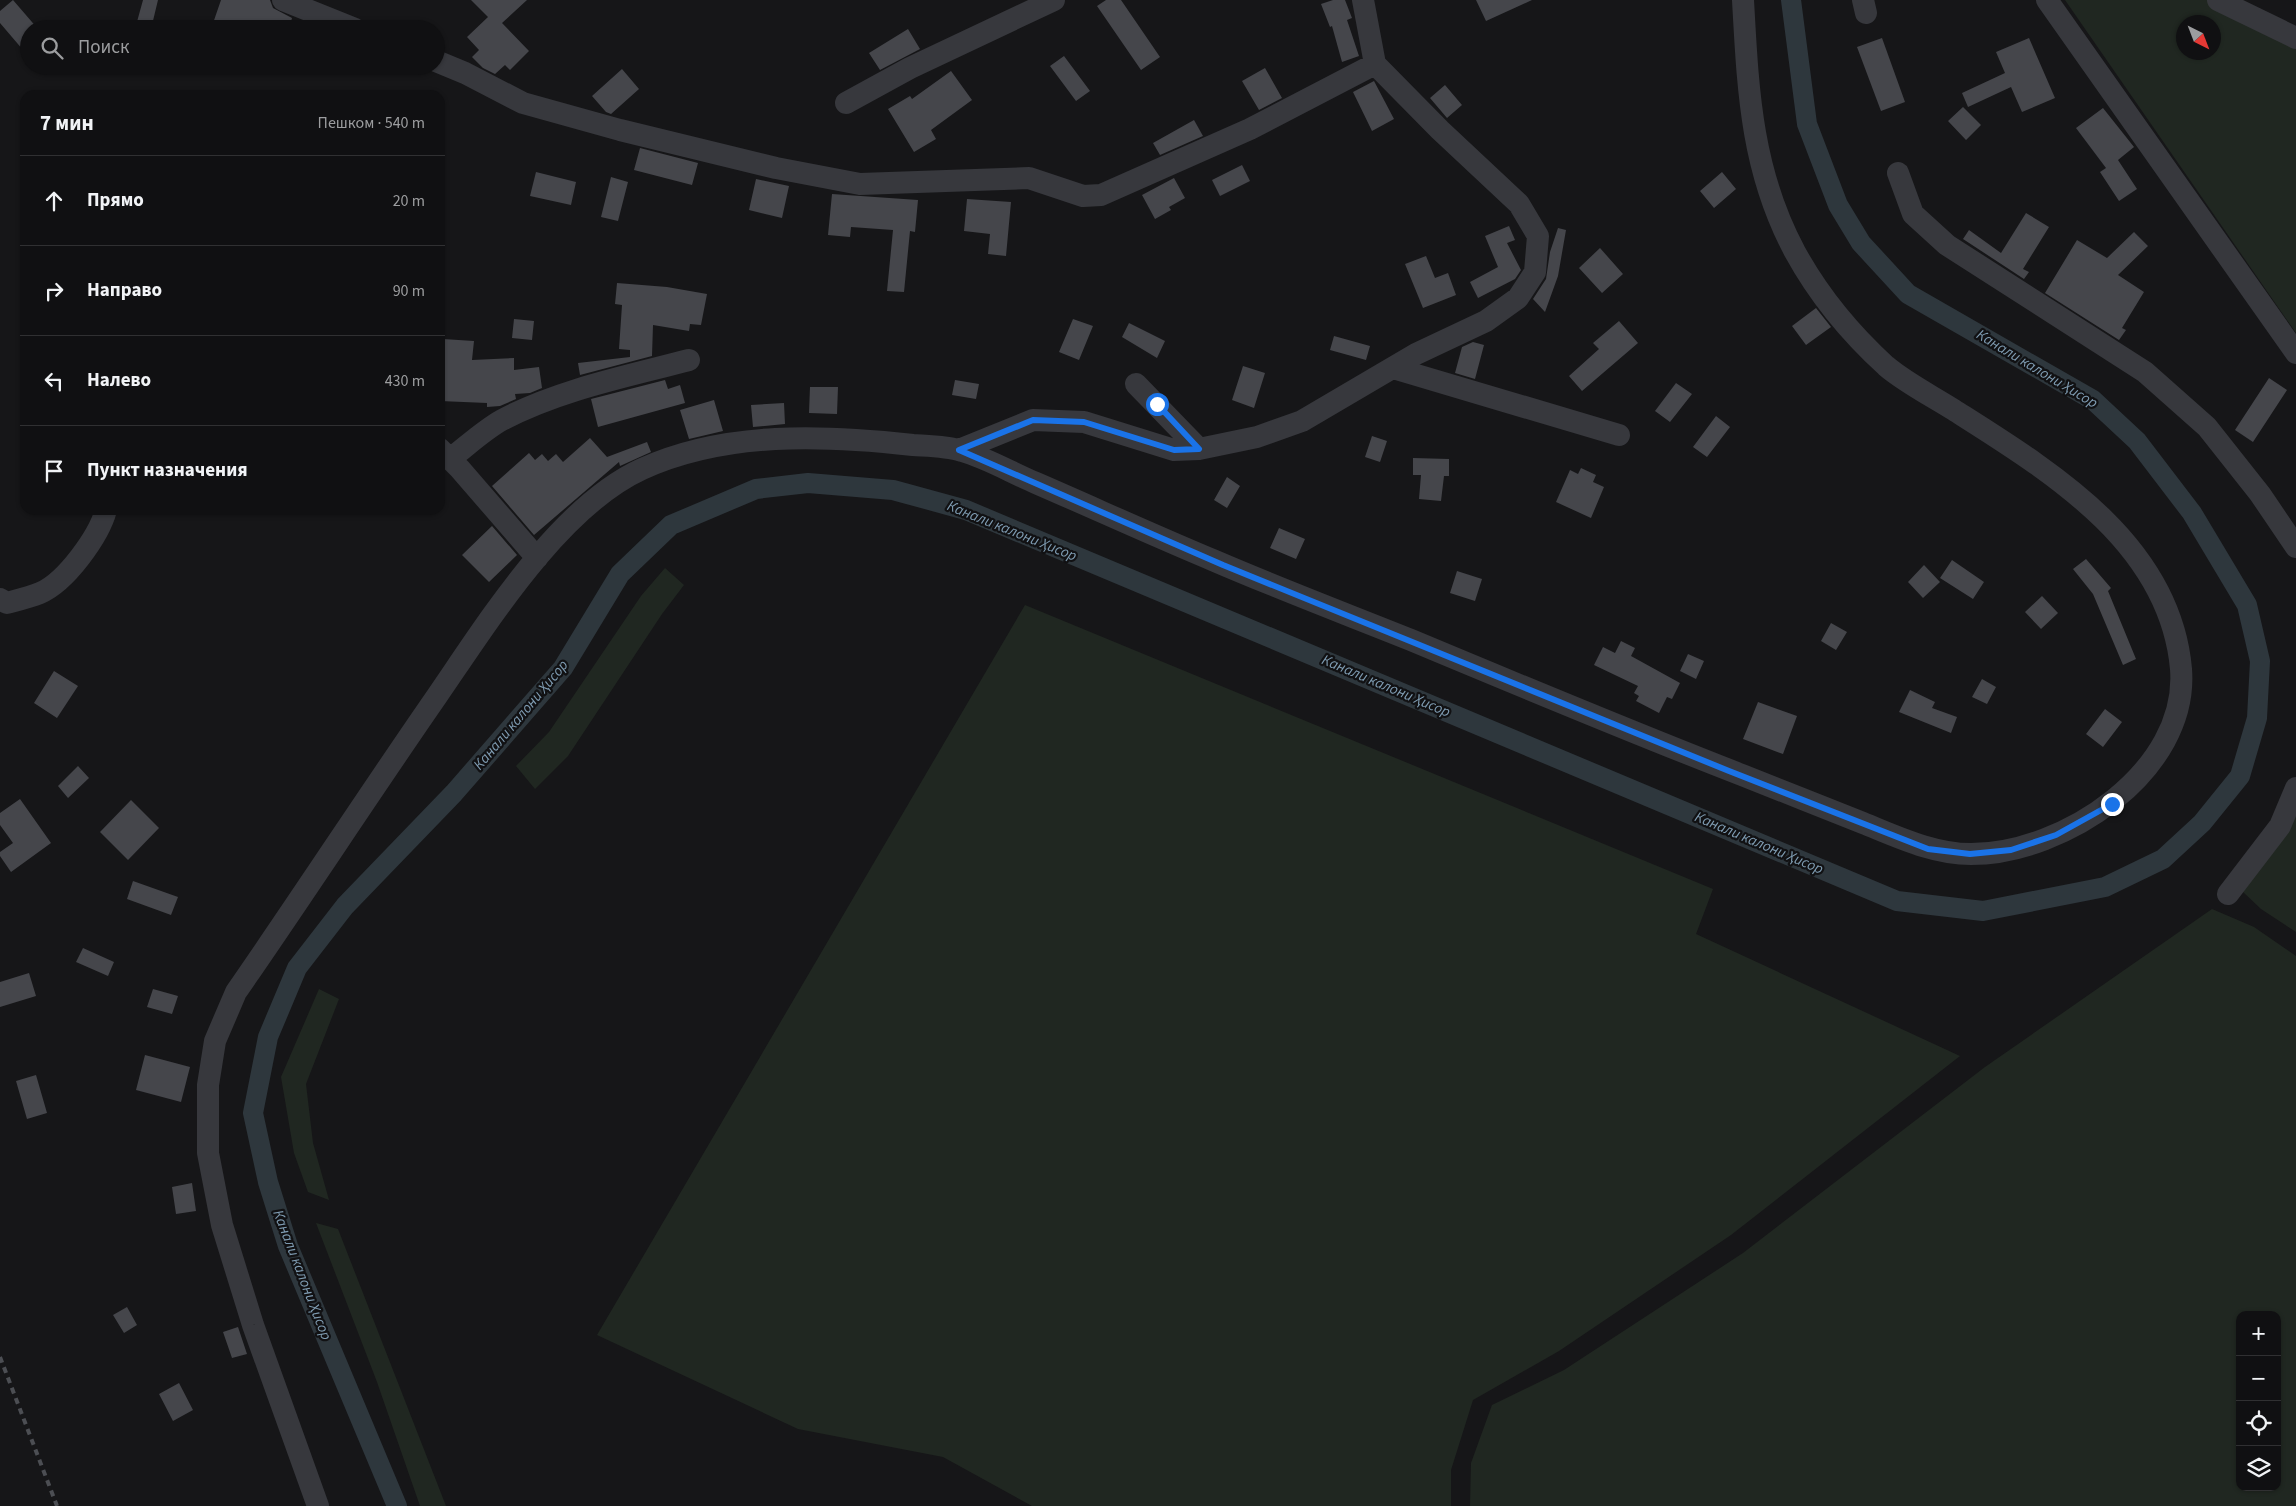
<!DOCTYPE html>
<html lang="ru">
<head>
<meta charset="utf-8">
<style>
  body { margin:0; font-family:"Source Sans 3",sans-serif; background:#1e1e20; color:#f1f3f6 }
  .controls { position:absolute; right:15px; bottom:15px; display:grid; overflow:hidden; border-radius:10px; box-shadow:0 1px 4px #0004 }
  .controls button { width:45px; height:45px; display:grid; place-items:center; padding:0; border:0; border-bottom:1px solid #303032; background:#101012; color:#f1f3f6; font:25px sans-serif }
  .compass { position:absolute; left:2176px; top:15px; width:45px; height:45px; border-radius:50%; background:#101012; box-shadow:0 1px 4px #0004; rotate:138deg }
  .stop { position:absolute; width:15px; height:15px; margin:-11px; border:4px solid #1a73e8; border-radius:50%; background:#fff }
  .stop.end { background:#1a73e8; border-color:#fff; box-shadow:0 1px 5px #0008 }
  .list { margin:0; padding:0; list-style:none }
  h2 { display:flex; justify-content:space-between; align-items:center; height:65px; margin:0; padding:0 20px; font-size:21px }
  h2 small { font-size:16px; font-weight:400; color:#9c9d9f }
  .list li { display:grid; grid-template-columns:32px 1fr auto; gap:15px; align-items:center; box-sizing:border-box; height:90px; padding:0 20px; border-top:1px solid #303032 }
  .list b { display:block; font-size:19px; white-space:nowrap }
  .list em { font-size:16px; font-style:normal; color:#9c9d9f }
  .icon { flex:none; width:28px; height:28px; fill:none; stroke:currentColor; stroke-width:2; stroke-linecap:round; stroke-linejoin:round }
  .map { position:relative; flex:none; width:2296px; height:1506px; overflow:hidden }
  .search { position:absolute; background:#101012; box-shadow:0 1px 4px #0004; left:20px; top:20px; width:425px; height:55px; display:flex; align-items:center; gap:12px; box-sizing:border-box; padding:0 18px; border-radius:28px; color:#9c9d9f; font-size:19px }
  .panel { position:absolute; background:#101012; box-shadow:0 1px 4px #0004; left:20px; top:90px; width:425px; height:425px; border-radius:15px }
  .map>svg:first-child { display:block }
</style>
</head>
<body>
<div class="map">
<svg width="2296" height="1506" viewBox="0 0 2296 1506">
  <rect width="100%" height="100%" fill="#161618"/>
  <!-- green -->
  <path fill="#202721" fill-rule="evenodd" d="M2065,0H2208L2296,41V333ZM2184,22H2214V52H2184Z
    M665,568L684,585L662,614L568,756L535,789L516,766L549,732L641,596Z
    M1025,605L1713,889L1696,934L1960,1056L1731,1235L1559,1351L1473,1400L1451,1470V1506H1032L943,1457L798,1429L597,1335Z
    M2296,815V932L2261,909L2242,891Z
    M2212,909L2254,927L2296,956V1506H1470L1471,1463L1492,1405L1564,1370L1743,1253L1985,1067ZM2240,1315H2277V1487H2240Z
    M319,989L339,999L306,1084L313,1143L329,1200L308,1192L294,1153L281,1077Z
    M316,1223L338,1229L446,1506H420L377,1382Z"/>
  <g fill="none" stroke-linecap="round" stroke-linejoin="round">
    <!-- canal -->
    <path stroke="#2e373d" stroke-width="20" d="M397,1506L288,1246L268,1182L253,1113L268,1037L297,968L345,906L454,793L563,668L620,574L671,525L756,489L808,483L893,490L966,510L1897,901L1983,911L2105,887L2163,859L2202,823L2240,776L2257,718L2260,661L2247,605L2192,513L2137,441L2093,400L1908,294L1861,243L1838,205L1807,124L1791,0"/>
  </g>
  <!-- building -->
  <path fill="#45464b" d="M13,0L38,29H29V57L0,23V11Z
    M143,0H158L151,29H135Z
    M221,0H270L273,8L292,18L289,29H211Z
    M471,0H527L502,23L529,51L510,70L505,65L495,74L483,68L472,57L479,50L467,37L488,17Z
    M1106,0H1121L1160,57L1141,70L1097,6Z
    M1333,0H1345L1352,18L1347,20L1359,56L1342,62L1332,26L1330,27L1321,4Z
    M1476,0H1532L1486,21Z
    M908,29L920,49L880,70L869,53Z
    M1882,38L1905,102L1881,111L1857,47Z
    M2029,38L2055,98L2022,112L2011,87L1968,107L1962,93L2005,73L1996,52Z
    M1064,56L1090,91L1076,101L1050,66Z
    M1265,68L1282,98L1259,110L1242,81Z
    M622,69L639,89L611,114L606,112L592,96Z
    M951,71L972,100L931,130L936,139L914,152L888,109L910,96L912,99Z
    M1374,81L1394,119L1372,131L1353,92Z
    M1445,85L1462,105L1447,118L1430,98Z
    M1963,107L1981,125L1966,140L1948,121Z
    M2103,108L2134,147L2118,160L2137,189L2119,201L2100,172L2106,168L2076,128Z
    M1194,120L1203,136L1160,155L1153,143Z
    M640,148L698,163L692,185L634,170Z
    M1242,165L1250,181L1220,196L1212,180Z
    M536,172L576,182L571,205L530,196Z
    M1722,172L1736,189L1714,208L1700,191Z
    M611,177L628,182L618,221L601,217Z
    M1174,178L1185,198L1169,207L1171,210L1155,219L1142,195Z
    M756,179L789,186L782,218L749,210Z
    M832,194L918,200L915,232L910,231L904,292L887,291L893,230L851,227L850,237L828,235Z
    M967,199L1011,202L1006,256L988,254L990,234L964,231Z
    M2026,213L2049,227L2023,269L2029,272L2024,279L1963,239L1969,230L2001,253Z
    M1509,226L1515,240L1507,243L1521,270L1515,279L1478,298L1470,282L1498,267L1485,236Z
    M1558,228L1566,230L1558,276L1545,312L1533,299L1546,279L1550,252Z
    M2134,232L2148,246L2118,275L2144,292L2122,328L2126,330L2119,340L2045,293L2077,240L2107,258Z
    M1600,248L1623,274L1602,293L1579,268Z
    M1426,256L1435,278L1448,273L1456,295L1423,308L1405,264Z
    M617,283L667,287L707,294L701,325L690,324L689,331L653,325L652,356L580,375L578,363L630,357V350L619,349L622,305L615,304Z
    M1816,308L1831,327L1806,345L1792,326Z
    M514,319L534,321L532,340L512,338Z
    M1073,319L1093,326L1079,360L1059,352Z
    M1619,321L1638,343L1582,391L1569,376L1599,349L1593,343Z
    M1129,323L1165,341L1157,358L1122,337Z
    M1334,336L1370,346L1366,360L1330,350Z
    M443,339L474,341L472,360L514,358V370L539,367L542,388L530,393L515,394L516,399L500,406L487,407V403L440,401Z
    M1473,342L1484,345L1475,379L1455,373L1462,347Z
    M1243,366L1265,373L1254,408L1232,400Z
    M2269,378L2287,390L2253,442L2235,430Z
    M665,380L668,389L680,385L685,403L598,427L591,399Z
    M955,380L979,384L976,399L952,395Z
    M1676,383L1692,394L1670,422L1655,411Z
    M810,387H838L837,414L809,413Z
    M714,400L723,431L689,439L680,410Z
    M784,403L785,424L753,427L751,405Z
    M1716,416L1730,427L1707,457L1693,447Z
    M1372,436L1387,441L1380,462L1365,457Z
    M590,438L607,457L647,442L651,452L620,466L619,462L534,535L492,486L529,453L535,460L542,454L548,461L556,454L563,462Z
    M1413,458L1449,459V476H1444L1441,501L1419,499L1421,475H1413Z
    M1581,468L1596,475L1593,482L1604,487L1591,518L1556,502L1570,470L1578,474Z
    M1227,477L1240,486L1227,508L1214,500Z
    M492,526L517,555L489,582L462,555Z
    M1279,528L1305,539L1296,559L1270,548Z
    M2086,559L2111,588L2108,591L2136,659L2123,665L2093,594L2073,569Z
    M1952,560L1984,582L1973,599L1940,578Z
    M1924,565L1940,582L1923,598L1908,582Z
    M1457,571L1482,579L1475,601L1450,593Z
    M2042,596L2058,613L2041,629L2025,612Z
    M1831,623L1847,632L1836,650L1821,641Z
    M1621,641L1635,648L1631,656L1680,683L1672,699L1667,697L1659,713L1636,701L1639,696L1634,693L1638,686L1594,665L1603,647L1615,653Z
    M1688,654L1704,661L1696,679L1680,671Z
    M54,671L78,686L57,718L34,703Z
    M1982,679L1996,687L1987,704L1972,697Z
    M1910,690L1935,702L1932,708L1957,717L1951,733L1899,712Z
    M1758,702L1797,716L1783,754L1743,739Z
    M2105,709L2122,722L2103,747L2086,734Z
    M78,766L89,778L68,798L58,786Z
    M20,799L51,843L11,872L0,856V852L13,843L0,825V813Z
    M131,800L159,828L128,860L100,832Z
    M133,881L178,897L171,915L127,899Z
    M83,948L114,962L108,976L76,962Z
    M29,973L36,996L0,1007V982Z
    M153,989L178,996L172,1014L147,1007Z
    M145,1055L190,1067L181,1102L136,1090Z
    M36,1075L47,1113L27,1119L16,1081Z
    M192,1183L196,1211L176,1214L172,1187Z
    M127,1307L137,1325L124,1333L113,1315Z
    M238,1327L247,1354L232,1358L223,1332Z
    M179,1383L193,1410L173,1421L159,1394Z"/>
  <g fill="none" stroke-linecap="round" stroke-linejoin="round">
    <!-- minor -->
    <path stroke="#37383d" stroke-width="22" d="M283,0L355,29
      M1863,0L1866,13
      M2047,0L2296,353
      M2218,0L2296,38
      M436,61L465,73L523,103L620,130L776,168L860,184L1029,178L1083,196L1101,195L1250,129L1375,64L1363,0
      M846,103L910,68L1054,0
      M1898,173L1913,214L1947,245L2145,372L2207,427L2260,494L2296,547
      M1393,368L1619,435
      M1136,384L1199,449
      M440,449L460,469L537,558
      M959,450L1033,420L1084,422L1174,450L1199,449L1257,437L1302,421L1416,354L1486,321L1518,298L1535,272L1538,236L1519,204L1440,130L1375,64
      M450,459C467,446 484,430 502,420C558,390 628,376 689,360
      M0,599L7,603C18,600 30,597 40,593C66,582 99,536 106,510
      M2228,894L2280,826L2296,788
      M318,1506L253,1325L222,1225L208,1153V1085L215,1041L236,992C304,894 369,794 437,696C488,622 559,507 642,469C725,431 824,435 913,445C929,446 947,446 962,451C987,458 1012,473 1036,483C1096,509 1155,536 1215,561C1280,589 1346,614 1411,640C1521,686 1631,732 1742,775C1782,791 1823,807 1863,823C1898,837 1933,854 1971,854C2064,854 2189,771 2181,669C2170,543 2050,471 1954,410C1932,396 1906,383 1886,366C1851,334 1818,294 1795,252C1751,170 1748,90 1743,0"/>
    <!-- rail -->
    <path stroke="#4c4e53" stroke-width="4" stroke-dasharray="6 5" stroke-linecap="butt" d="M0,1357L57,1506"/>
  </g>
  <g fill="none" stroke-linecap="round" stroke-linejoin="round">
    <!-- route -->
    <path stroke="#1a73e8" stroke-width="6" d="M1157,404L1199,449L1174,450L1084,422L1033,420L959,450L1223,565L1729,771L1928,849L1970,854L2011,850L2056,835L2112,804"/>
  </g>
  <g text-anchor="middle" dominant-baseline="central" stroke-width="4.5" stroke-linejoin="round" paint-order="stroke">
    <!-- water labels -->
    <g font-size="15" font-style="italic" fill="#7f9cb2" stroke="#111113">
      <text transform="translate(2037 369) rotate(31)">Канали калони Ҳисор</text>
      <text transform="translate(1012 531) rotate(22)">Канали калони Ҳисор</text>
      <text transform="translate(1386 686) rotate(23)">Канали калони Ҳисор</text>
      <text transform="translate(521 715) rotate(-50)">Канали калони Ҳисор</text>
      <text transform="translate(1759 843) rotate(23)">Канали калони Ҳисор</text>
      <text transform="translate(302 1275) rotate(69)">Канали калони Ҳисор</text>
    </g>
  </g>
</svg>
<div class="controls">
<button>+</button>
<button>−</button>
<button><svg class="icon" aria-label="locate" viewBox="0 0 24 24"><circle cx="12" cy="12" r="6"/><path d="M12 2v4M12 18v4M2 12h4M18 12h4"/></svg></button>
<button><svg class="icon" aria-label="layers" viewBox="0 0 24 24"><path d="M12 4l9 5-9 5-9-5zM3 14l9 5 9-5"/></svg></button>
</div>
<svg class="compass" viewBox="-18 -18 36 36"><path d="M0-13l5 13h-10z" fill="#e53935"/><path d="M0 13l5-13h-10z" fill="#9c9d9f"/></svg>
<div class="stop" style="left:1157px;top:404px"></div>
<div class="stop end" style="left:2112px;top:804px"></div>
<div class="search"><svg class="icon" aria-label="search" viewBox="0 0 24 24"><circle cx="10" cy="10" r="6"/><path d="M15 15l6 6"/></svg>Поиск</div>
<section class="panel">
<h2>7 мин<small>Пешком · 540 m</small></h2>
<ul class="list">
<li><svg class="icon" aria-label="ahead" viewBox="0 0 24 24"><path d="M12 20V5M6 11l6-6 6 6"/></svg><div><b>Прямо</b></div><em>20 m</em></li>
<li><svg class="icon" aria-label="right" viewBox="0 0 24 24"><path d="M7 20v-9h11M14 6l5 5-5 5"/></svg><div><b>Направо</b></div><em>90 m</em></li>
<li><svg class="icon" aria-label="left" viewBox="0 0 24 24"><path d="M17 20v-9H6M10 6l-5 5 5 5"/></svg><div><b>Налево</b></div><em>430 m</em></li>
<li><svg class="icon" aria-label="arrive" viewBox="0 0 24 24"><path d="M6 21V4h12l-3 4 3 4H6"/></svg><div><b>Пункт назначения</b></div></li>
</ul>
</section>
</div>
</body>
</html>
